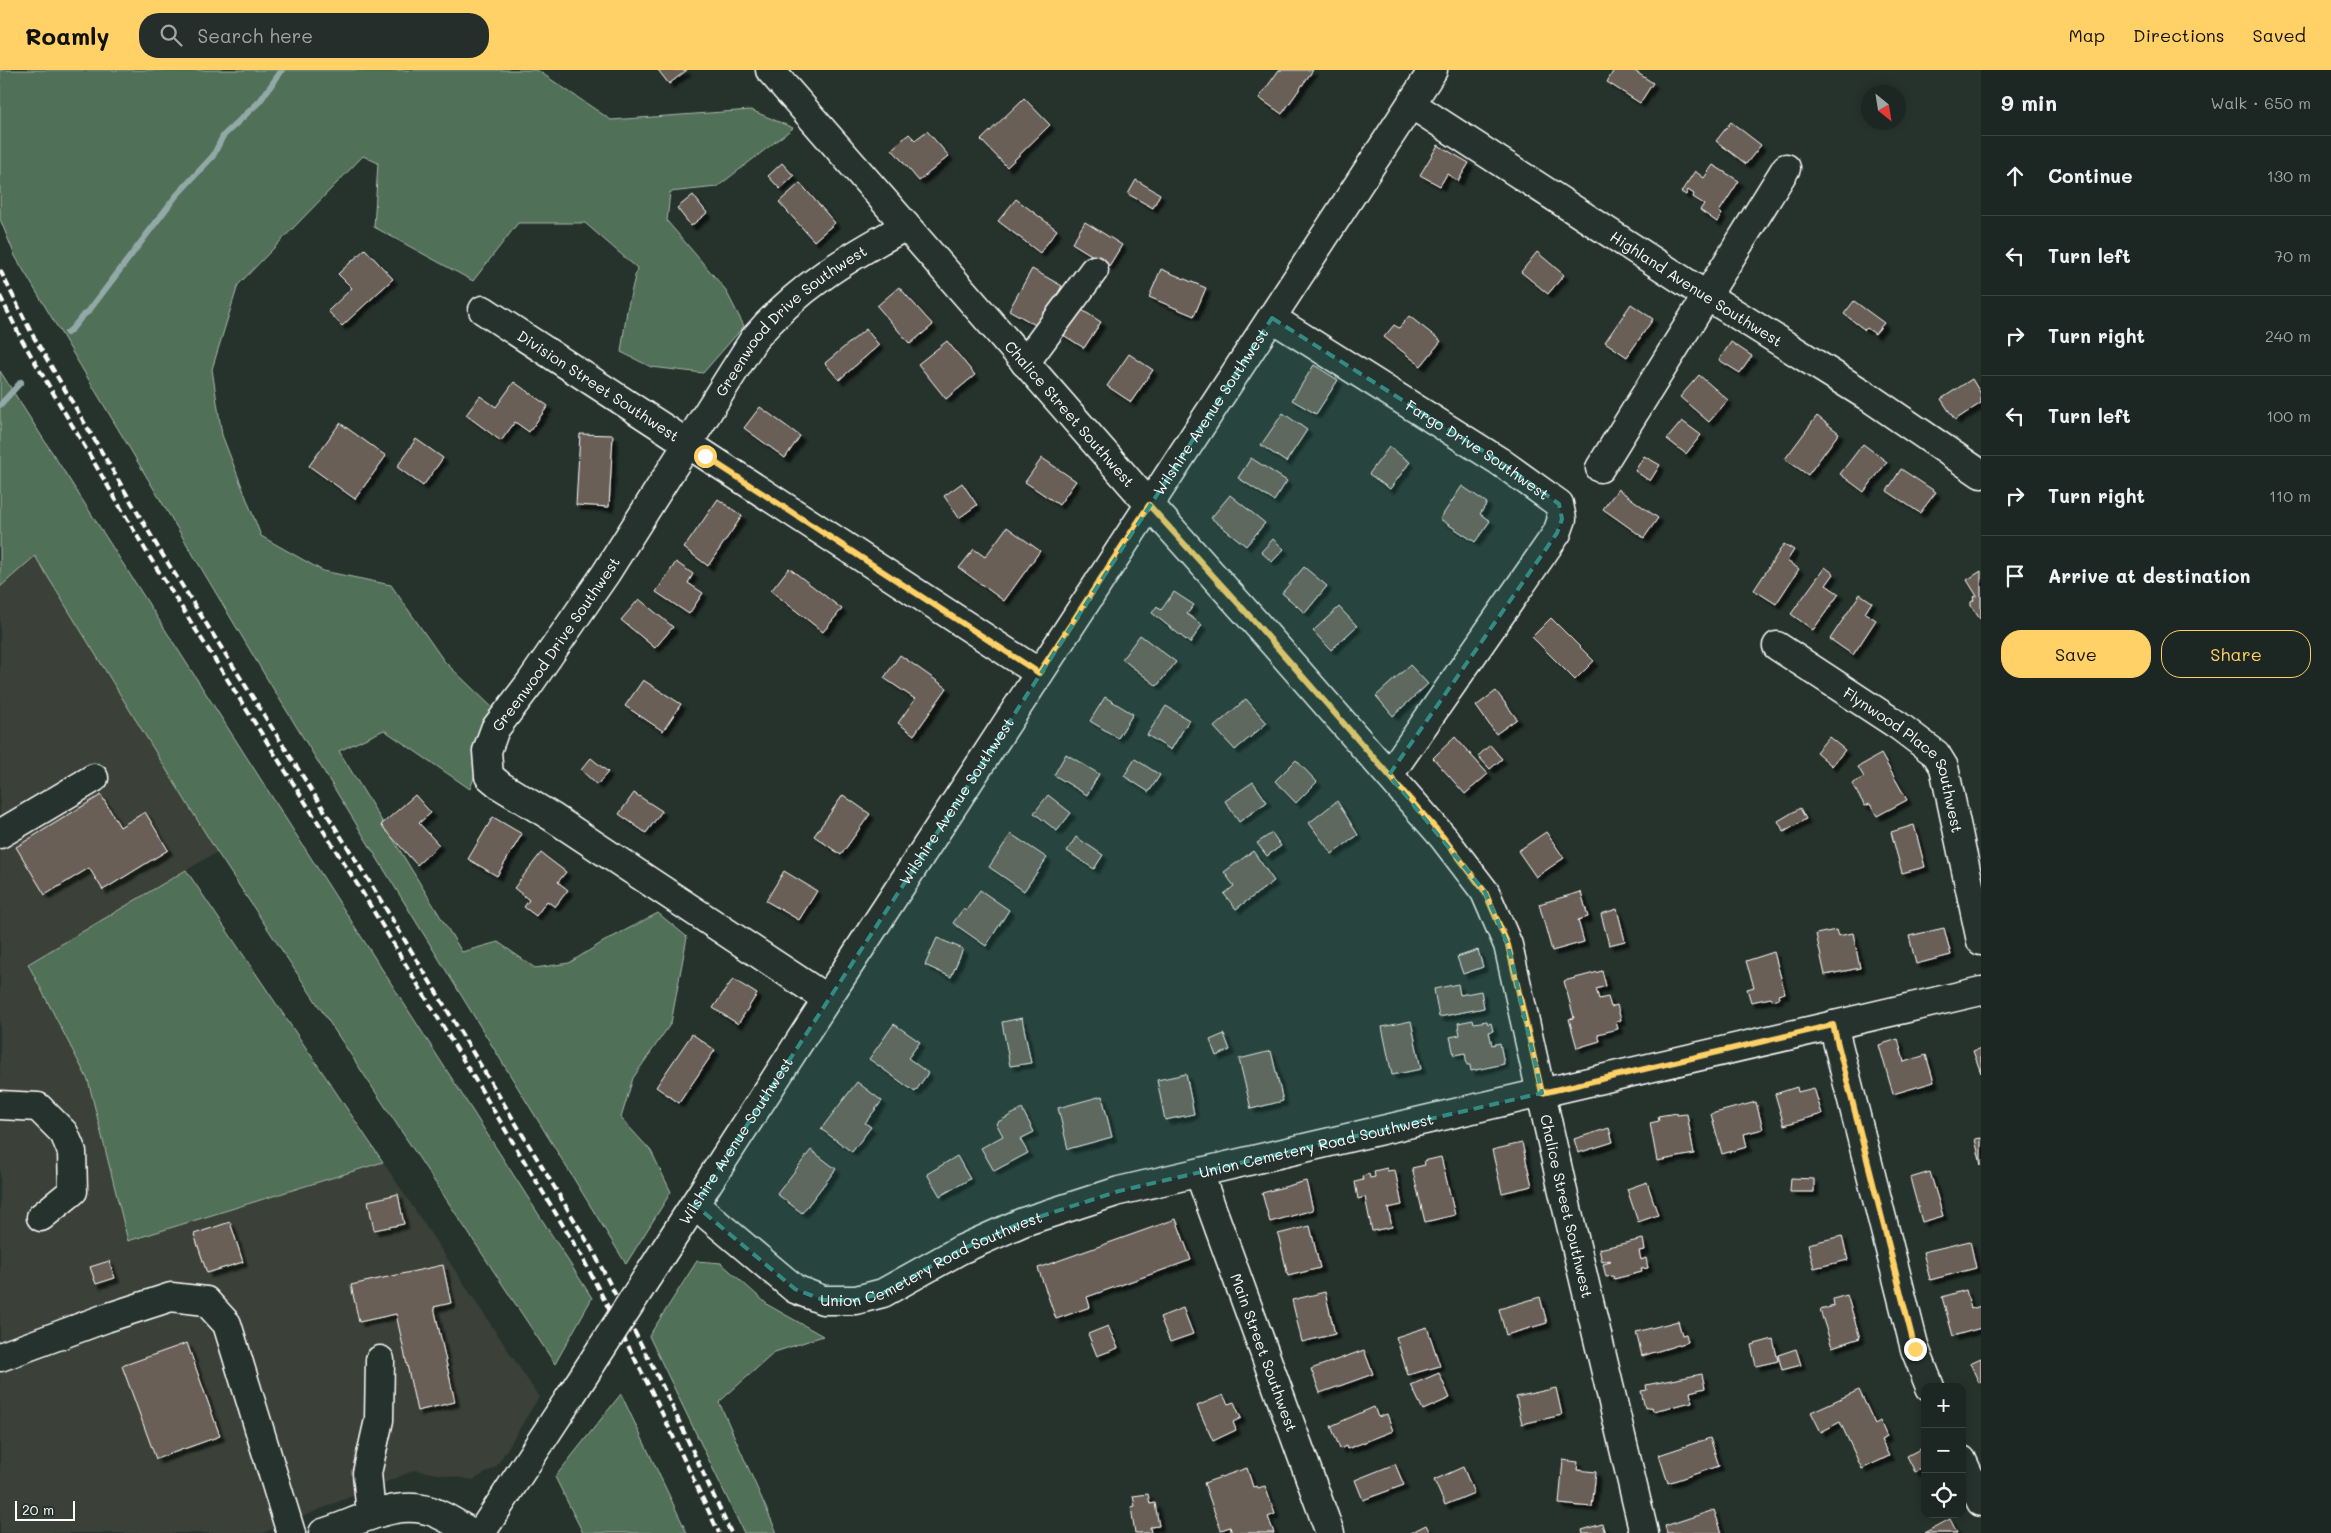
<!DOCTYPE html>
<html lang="en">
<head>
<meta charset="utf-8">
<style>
  body { margin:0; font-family:Mali,sans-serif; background:#252e2a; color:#f1f3f6 }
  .controls { position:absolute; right:15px; bottom:15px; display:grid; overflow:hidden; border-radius:10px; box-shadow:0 2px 8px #0003 }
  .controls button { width:45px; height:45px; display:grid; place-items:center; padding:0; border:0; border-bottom:1px solid #3a4340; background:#1c2622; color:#f1f3f6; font:25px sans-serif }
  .compass { position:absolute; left:1861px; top:15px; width:45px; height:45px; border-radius:50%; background:#1c2622; box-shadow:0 2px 8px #0003; rotate:150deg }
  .scale { position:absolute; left:15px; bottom:12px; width:60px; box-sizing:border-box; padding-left:5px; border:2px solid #fff; border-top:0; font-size:14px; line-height:18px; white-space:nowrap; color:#fff; -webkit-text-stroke:4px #26332d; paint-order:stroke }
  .stop { position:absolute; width:15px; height:15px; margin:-11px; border:4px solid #ffd166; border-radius:50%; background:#fff }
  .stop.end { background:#ffd166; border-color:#fff; box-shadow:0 1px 5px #0008 }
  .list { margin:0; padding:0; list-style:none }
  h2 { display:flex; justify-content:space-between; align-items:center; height:65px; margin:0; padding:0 20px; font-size:21px }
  h2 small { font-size:16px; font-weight:400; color:#a0a5a5 }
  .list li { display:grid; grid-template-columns:32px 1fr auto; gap:15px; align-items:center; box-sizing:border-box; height:80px; padding:0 20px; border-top:1px solid #3a4340 }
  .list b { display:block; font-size:19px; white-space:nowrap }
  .list em { font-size:16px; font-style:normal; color:#a0a5a5 }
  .actions { display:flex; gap:10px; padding:15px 20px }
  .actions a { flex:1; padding:11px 0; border:1px solid #ffd166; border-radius:20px; text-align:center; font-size:18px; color:#ffd166 }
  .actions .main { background:#ffd166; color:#111 }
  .icon { flex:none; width:28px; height:28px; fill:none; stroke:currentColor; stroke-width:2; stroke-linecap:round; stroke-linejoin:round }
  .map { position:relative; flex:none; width:1981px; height:1463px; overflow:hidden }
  header { display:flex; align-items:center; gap:30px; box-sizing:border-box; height:70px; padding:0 25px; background:#ffd166; color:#111 }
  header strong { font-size:24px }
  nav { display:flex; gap:28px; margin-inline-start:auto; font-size:18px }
  .search { width:350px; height:45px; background:#252e2a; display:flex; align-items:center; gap:12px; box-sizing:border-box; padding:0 18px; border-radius:20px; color:#a0a5a5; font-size:19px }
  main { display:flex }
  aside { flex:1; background:#1c2622 }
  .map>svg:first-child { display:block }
</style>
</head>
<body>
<header>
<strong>Roamly</strong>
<div class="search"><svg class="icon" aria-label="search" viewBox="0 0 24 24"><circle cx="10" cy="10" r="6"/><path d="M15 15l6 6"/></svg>Search here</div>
<nav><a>Map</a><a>Directions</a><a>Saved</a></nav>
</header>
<main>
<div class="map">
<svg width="1981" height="1463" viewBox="0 0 1981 1463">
  <defs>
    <filter id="shadow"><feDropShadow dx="4.5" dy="4.5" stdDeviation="1" flood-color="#0009"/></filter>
  </defs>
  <rect width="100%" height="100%" fill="#26332d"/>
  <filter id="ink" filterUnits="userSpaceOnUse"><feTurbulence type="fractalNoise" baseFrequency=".02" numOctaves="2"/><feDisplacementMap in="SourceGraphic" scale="10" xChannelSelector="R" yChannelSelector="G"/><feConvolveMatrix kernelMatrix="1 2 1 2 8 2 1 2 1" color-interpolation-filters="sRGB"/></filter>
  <g filter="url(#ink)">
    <!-- built -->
    <path fill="#3a4039" d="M35,485L217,782L28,894L88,1010L128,1171L383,1092L539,1327L496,1397L473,1410L415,1400L263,1463H0V517Z"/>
    <!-- green -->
    <path fill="#517058" stroke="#a8b8ac" d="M0,0H537L611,50L751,40L793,58L717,117L670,122L667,151L725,219L744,256L703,303L651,297L621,282L627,240L637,198L585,153H518L473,211L374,157L378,93L363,86L238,215L212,299L222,365L261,466L323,501L391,515L444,591L497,642L470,719L384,660L339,681L462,882L498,872L535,898L569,893L603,872L658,843L687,867L671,953L633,1008L621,1048L651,1081L671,1122L626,1194L266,607L15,186L0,149Z
      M0,301L592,1228L555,1294L217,782L35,486L0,517Z
      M186,800L383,1092L128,1171L88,1010L28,894Z
      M697,1191L721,1193L768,1235L823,1266L775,1282L719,1332L777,1463H744L649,1266Z
      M621,1324L687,1463H583L555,1407Z"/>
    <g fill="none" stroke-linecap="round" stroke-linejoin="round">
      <!-- stream -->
      <path stroke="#93a9a8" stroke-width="6" d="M67,263C76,257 79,247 88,242L176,126L213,86L223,66L260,31L282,0
        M0,335L21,312"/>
    </g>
    <!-- building -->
    <path fill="#695e56" stroke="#fff" filter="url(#shadow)" d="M658,0H687L669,14Z
      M1279,0H1313L1282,44L1259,28Z
      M1614,0H1633L1653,13L1640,33L1607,12Z
      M1024,28L1050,55L1007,97L981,70Z
      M1731,52L1761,75L1746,94L1716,71Z
      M927,61L949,86L919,111L892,79L909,64L915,70Z
      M1438,75L1469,93L1458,111L1447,104L1440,116L1420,105Z
      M782,93L794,106L780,119L768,106Z
      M1713,95L1739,111L1719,142L1722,144L1717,152L1700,140L1704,134L1693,127L1694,124L1688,120L1686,125L1681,122L1695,101L1704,108Z
      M1136,110L1160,124L1153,138L1128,124Z
      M800,113L835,153L814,171L779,132Z
      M693,125L707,143L691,156L677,138Z
      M1016,129L1057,160L1040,183L998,151Z
      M1085,152L1122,175L1109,196L1072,173Z
      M365,179L393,209L342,256L328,241L352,218L338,204Z
      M1537,182L1564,205L1548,224L1521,202Z
      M1032,199L1062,216L1039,257L1009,240Z
      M1161,199L1206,218L1194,246L1149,227Z
      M899,217L933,255L910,274L877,236Z
      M1854,231L1884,253L1875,264L1867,258L1865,260L1844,244Z
      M1631,234L1653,249L1627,287L1605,272Z
      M1074,235L1101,252L1084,278L1057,261Z
      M1409,246L1441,271L1421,296L1384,267L1394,255L1399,258Z
      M866,259L879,275L839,310L825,293Z
      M947,271L975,305L946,329L918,294Z
      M1731,272L1752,286L1740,303L1719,290Z
      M1129,284L1153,300L1131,332L1107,316Z
      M1314,295L1338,310L1316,344L1292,330Z
      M1699,305L1728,330L1709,352L1680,327Z
      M1972,309L1981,324V333L1955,350L1941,329Z
      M514,312L548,336L529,362L515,352L501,371L466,345L480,326L496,337Z
      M760,337L800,366L785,388L744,358Z
      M1283,343L1307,360L1286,392L1261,375Z
      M1817,346L1839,363L1808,405L1785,389Z
      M1682,351L1701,365L1686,384L1667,369Z
      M340,353L386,386L355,429L309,396Z
      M580,364L613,365L609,437L576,435Z
      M416,369L443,388L423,416L397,397Z
      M1863,374L1887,392L1864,422L1840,404Z
      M1389,377L1410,392L1390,419L1369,404Z
      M1644,386L1660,395L1650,411L1635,401Z
      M1042,388L1076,411L1059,435L1025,412Z
      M1251,388L1287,411L1274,431L1238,408Z
      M1901,399L1936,422L1920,443L1887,421Z
      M962,413L977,435L959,448L944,426Z
      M1462,416L1487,433L1480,444L1490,451L1475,472L1440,449Z
      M1618,419L1658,448L1644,468L1603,439Z
      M1230,425L1265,453L1246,476L1211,448Z
      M718,429L742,446L708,496L684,478Z
      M1007,457L1040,481L1004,531L959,498L974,479L985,487Z
      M1273,469L1284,479L1272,492L1261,482Z
      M1784,474L1794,480L1787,491L1799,499L1776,534L1754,520Z
      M676,492L693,504L688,513L703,523L689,544L656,522Z
      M1304,497L1327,516L1305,543L1282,523Z
      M1825,497L1834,504L1826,515L1839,524L1813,560L1791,544Z
      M789,498L842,539L823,562L771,521Z
      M1981,501V548L1980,549L1971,536V532L1974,530L1973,527L1977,526L1967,510Z
      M1174,522L1194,535L1187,544L1202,555L1190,573L1152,543L1157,536L1161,540Z
      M1860,524L1872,532L1865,543L1876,550L1853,585L1830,569Z
      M639,529L673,557L655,578L621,550Z
      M1339,537L1357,556L1331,580L1313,561Z
      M1551,548L1594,591L1575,610L1532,567Z
      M1140,565L1176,592L1157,616L1122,589Z
      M900,585L947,618L914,665L898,653L915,629L884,608Z
      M1410,595L1428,614L1393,646L1376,626Z
      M643,610L681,634L663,661L625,636Z
      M1496,621L1517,649L1496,664L1476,636Z
      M1105,627L1133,644L1118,668L1090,651Z
      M1246,629L1267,653L1235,680L1214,657Z
      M1166,636L1189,650L1171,680L1147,665Z
      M1455,667L1488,704L1465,724L1433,688Z
      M1829,667L1845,680L1832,696L1816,682Z
      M1490,675L1502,689L1490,699L1478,686Z
      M1066,684L1099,704L1087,725L1054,705Z
      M1881,684L1907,730L1877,746L1870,734L1865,736L1852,714L1864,707L1858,697Z
      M591,688L608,702L597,715L581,700Z
      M1135,689L1160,705L1149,722L1124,706Z
      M1296,690L1317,712L1296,733L1275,711Z
      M1253,712L1267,732L1239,752L1225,731Z
      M634,723L662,741L646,763L619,744Z
      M101,725L120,757L145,742L168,780L103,820L89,798L45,825L16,777Z
      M415,725L431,743L419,753L439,775L417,795L381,755Z
      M843,725L870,744L841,785L814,766Z
      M1048,725L1071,743L1057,761L1034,743Z
      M1337,731L1358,765L1332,784L1309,753Z
      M1800,738L1806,749L1784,762L1778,751Z
      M493,747L522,764L497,806L468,789Z
      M1914,755L1925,797L1902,803L1891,762Z
      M1546,762L1564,788L1536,807L1518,781Z
      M1272,763L1281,776L1267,786L1257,773Z
      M1011,764L1047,788L1024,821L989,797Z
      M1076,767L1103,785L1094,799L1067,781Z
      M1253,781L1274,811L1236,839L1224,824L1234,816L1224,802Z
      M541,783L566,802L558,812L568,820L555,837L547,831L536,846L524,837L529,830L514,818Z
      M784,801L817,821L799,850L766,831Z
      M980,820L1009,840L986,876L953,853L963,839L966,841Z
      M1581,822L1588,847L1578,850L1584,872L1552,881L1539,834Z
      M1617,839L1625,871L1609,875L1601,844Z
      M1944,858L1951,885L1916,894L1909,866Z
      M1836,860L1838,866L1853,863L1860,898L1825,905L1816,864Z
      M937,868L963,879L951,907L925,895Z
      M1478,880L1483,897L1463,904L1457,887Z
      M1774,882L1785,923L1778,925L1779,928L1772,930L1771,928L1751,932L1747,919L1754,917L1746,891Z
      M1602,901L1606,916L1596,919L1599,929L1608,927L1611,937L1617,935L1621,950L1616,952L1618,959L1598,964L1600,971L1577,978L1569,949L1574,948L1564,911Z
      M733,909L757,924L738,954L713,938Z
      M1458,914L1460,925L1481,921L1484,938L1439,947L1434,919Z
      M1022,948L1031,993L1010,996L1002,952Z
      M1473,950L1474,953L1487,951L1488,954L1491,953L1493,961L1489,962L1492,975L1500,973L1504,994L1471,1001L1470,995H1467L1465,983L1454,985L1450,967L1460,965L1458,953Z
      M1411,951L1421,999L1392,1005L1382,957Z
      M894,954L920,972L908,988L928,1003L915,1022L869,989Z
      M692,964L715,980L679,1033L656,1017Z
      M1224,964L1230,980L1216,986L1210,970Z
      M1898,969L1904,992L1926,985L1934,1012L1893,1024L1879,975Z
      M1981,978V1003L1973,981Z
      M1271,981L1283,1031L1251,1039L1239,989Z
      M1186,1004L1194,1044L1165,1050L1157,1010Z
      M857,1012L882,1031L865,1053L871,1057L852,1082L821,1059Z
      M1797,1017L1798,1022L1814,1018L1822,1044L1784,1055L1775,1024Z
      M1102,1026L1112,1067L1068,1079L1058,1038Z
      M1756,1032L1763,1059L1744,1064L1747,1077L1722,1084L1711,1044Z
      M1022,1039L1034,1062L1020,1069L1028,1083L994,1101L981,1078L1003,1066L996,1053Z
      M1677,1043V1045L1687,1044L1694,1084L1657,1091L1650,1053L1659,1051L1658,1046Z
      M1609,1058L1613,1072L1578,1083L1574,1069Z
      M1981,1068V1095L1975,1069Z
      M1522,1073L1532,1116L1502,1123L1492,1080Z
      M811,1080L836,1099L802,1143L777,1124Z
      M957,1086L970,1109L940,1126L927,1104Z
      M1441,1087L1455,1145L1425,1152L1412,1098L1425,1095L1424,1091Z
      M1387,1098V1101L1395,1100L1402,1135L1388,1138L1392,1157L1372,1161L1365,1127L1358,1129L1355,1112L1363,1110L1362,1106L1369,1104L1370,1108L1375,1107L1374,1101Z
      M1930,1102L1943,1146L1922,1152L1910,1108Z
      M1791,1108L1814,1109V1122H1790Z
      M1306,1111L1313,1140L1270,1152L1262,1123Z
      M1647,1112L1658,1145L1638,1152L1627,1119Z
      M398,1124L404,1154L374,1160L368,1131Z
      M1176,1149L1191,1190L1087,1227L1090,1237L1056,1249L1038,1198Z
      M230,1152L243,1192L207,1203L194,1164Z
      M1310,1156L1320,1198L1288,1206L1278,1164Z
      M1842,1166L1848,1190L1814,1198L1808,1174Z
      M1643,1169L1645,1180L1639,1181L1641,1190L1646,1188L1648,1198L1641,1199L1642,1202L1614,1209L1613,1206L1606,1207L1603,1194L1611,1192L1610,1190L1602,1192L1599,1179Z
      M1970,1171L1976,1198L1930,1210L1923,1182Z
      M109,1191L115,1208L96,1214L90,1197Z
      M443,1195L451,1233L434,1237L455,1332L417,1341L396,1244L359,1252L351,1215Z
      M1966,1220L1971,1239L1981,1236V1258L1953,1266L1942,1227Z
      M1325,1222L1335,1264L1302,1272L1292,1230Z
      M1847,1225L1860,1268L1832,1277L1820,1240L1834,1236L1833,1229Z
      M1540,1227L1547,1253L1506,1265L1499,1239Z
      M1183,1238L1193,1264L1170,1272L1160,1247Z
      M1678,1251L1682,1265L1686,1264L1688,1272L1642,1286L1636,1262Z
      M1108,1256L1118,1278L1097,1286L1088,1264Z
      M1427,1257L1440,1296L1408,1305L1396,1267Z
      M1773,1269L1778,1291L1756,1296L1751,1275Z
      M187,1273L220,1366L156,1389L122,1296Z
      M1796,1279L1801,1295L1782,1300L1778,1285Z
      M1364,1280L1373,1304L1320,1323L1311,1299Z
      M1981,1288V1312L1979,1313L1970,1293Z
      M1439,1303L1450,1328L1423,1340L1411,1315Z
      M1702,1304L1705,1318L1690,1322L1692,1332L1653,1341L1652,1337L1645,1338L1641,1321L1647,1320L1646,1315Z
      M1556,1318L1562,1345L1522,1354L1516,1327Z
      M1859,1320L1875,1354L1880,1351L1887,1367L1881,1370L1889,1386L1862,1399L1840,1352L1821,1362L1811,1342Z
      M1223,1325L1228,1334L1234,1332L1241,1348L1233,1352L1236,1360L1213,1371L1197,1336Z
      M1374,1337L1378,1347L1387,1344L1393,1361L1347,1379L1346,1376L1340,1379L1331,1356Z
      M1710,1368L1719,1396L1668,1413L1659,1385Z
      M1924,1377L1925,1397L1915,1402L1907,1386Z
      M1563,1390L1578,1392L1577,1400L1596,1402L1592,1437L1559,1434Z
      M1395,1394L1404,1415L1363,1430L1355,1410Z
      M1463,1397L1474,1423L1445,1435L1434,1410Z
      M1247,1398L1253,1417L1257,1416L1258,1418L1265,1416L1275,1444L1268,1447L1274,1463H1232L1230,1457L1221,1460L1204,1413Z
      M1148,1424L1150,1434L1155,1433L1159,1456L1150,1457L1151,1463H1135L1131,1437L1135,1436L1133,1426Z
      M1714,1440L1722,1463H1667L1665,1456Z
      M1950,1449L1957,1463H1924Z
      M1602,1454L1605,1463H1583L1582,1460Z
      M1426,1455L1430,1463H1410Z"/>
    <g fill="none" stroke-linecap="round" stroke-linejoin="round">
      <defs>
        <g id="minor">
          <path id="s1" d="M770,0L1141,425L1254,551L1443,767L1485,822L1508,875L1561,1113L1644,1463"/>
          <path id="s2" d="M1411,34L1707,226L1867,326L1981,404"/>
          <path id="s3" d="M483,240L1039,603"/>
          <path id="s4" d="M1272,248L1499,391L1559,434L1562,449L1557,463L1389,705"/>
          <path d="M1025,293L1094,200"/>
          <path d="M1600,398L1786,98"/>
          <path id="s5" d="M1777,576L1899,656L1936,684L1944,697L1981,871"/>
          <path d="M0,764L94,708"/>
          <path id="s6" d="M827,929L552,747L501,716L489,706L487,681L495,659L530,613L606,503L754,269C798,217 847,188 906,156"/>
          <path d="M1833,955L1915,1279L1930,1317"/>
          <path d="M0,1035L38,1037L64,1063L72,1082L73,1121L41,1147"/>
          <path id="s7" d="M1199,1103L1330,1463"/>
          <path id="s8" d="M695,1135L795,1219L823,1230H856L883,1223L960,1180L1023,1152L1119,1121L1981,921"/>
          <path id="s9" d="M659,1189L827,929L1433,0"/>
          <path d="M0,1287L106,1248L171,1227L206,1231L227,1254L291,1463"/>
          <path d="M1962,1390L1981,1432"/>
          <path d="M371,1445L367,1403L379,1350L380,1290"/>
          <path d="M323,1463C359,1452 400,1426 438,1444C450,1449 461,1457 472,1463"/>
          <path d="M481,1463L572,1324"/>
        </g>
      </defs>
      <!-- minor casing -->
      <use href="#minor" stroke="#fff" stroke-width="31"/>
      <!-- minor -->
      <use href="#minor" stroke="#26332d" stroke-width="28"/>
      <!-- rail -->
      <path stroke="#fff" stroke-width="4" stroke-dasharray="8 4" stroke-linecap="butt" d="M0,200L32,264L159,479L369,811L593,1181L663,1317L731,1463
        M0,226L22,270L149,486L359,817L582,1187L652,1322L719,1463"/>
      <defs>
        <path id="minor-bridge" d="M572,1324L659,1189"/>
      </defs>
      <!-- minor-bridge casing -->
      <use href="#minor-bridge" stroke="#fff" stroke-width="31" stroke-linecap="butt"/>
      <!-- minor-bridge -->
      <use href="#minor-bridge" stroke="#26332d" stroke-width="28"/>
    </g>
  </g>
  <g fill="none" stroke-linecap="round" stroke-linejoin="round" filter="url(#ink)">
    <!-- route -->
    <path stroke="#ffd166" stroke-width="6" d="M705,386L1039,603L1149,435L1254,551L1443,767L1485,822L1508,875L1542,1023L1833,955L1915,1279"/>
  </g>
  <!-- marked area -->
  <path fill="#338b84" fill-opacity="0.2" stroke="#338b84" stroke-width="4" stroke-dasharray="10 6" stroke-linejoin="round" d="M1272,248L1499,391L1559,434L1562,449L1557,463L1389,705L1485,822L1508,875L1542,1023L1119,1121L1023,1152L960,1180L883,1223L856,1230H823L795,1219L695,1135Z"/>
  <g text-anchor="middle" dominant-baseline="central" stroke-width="4" stroke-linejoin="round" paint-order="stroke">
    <!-- street labels -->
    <g font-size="15" fill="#fff" stroke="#26332d">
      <text stroke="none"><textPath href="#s2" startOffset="340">Highland Avenue Southwest</textPath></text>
      <text stroke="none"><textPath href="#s6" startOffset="961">Greenwood Drive Southwest</textPath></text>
      <text stroke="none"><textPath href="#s3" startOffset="138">Division Street Southwest</textPath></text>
      <text stroke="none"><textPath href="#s9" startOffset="1011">Wilshire Avenue Southwest</textPath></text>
      <text stroke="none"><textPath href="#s1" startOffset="456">Chalice Street Southwest</textPath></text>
      <text stroke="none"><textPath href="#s4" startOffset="244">Fargo Drive Southwest</textPath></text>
      <text stroke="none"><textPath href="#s6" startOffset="558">Greenwood Drive Southwest</textPath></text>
      <text stroke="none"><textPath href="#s5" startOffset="178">Flynwood Place Southwest</textPath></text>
      <text stroke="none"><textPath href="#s9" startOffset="546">Wilshire Avenue Southwest</textPath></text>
      <text stroke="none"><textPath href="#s9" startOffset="141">Wilshire Avenue Southwest</textPath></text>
      <text stroke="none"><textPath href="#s8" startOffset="682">Union Cemetery Road Southwest</textPath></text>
      <text stroke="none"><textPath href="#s1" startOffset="1415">Chalice Street Southwest</textPath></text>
      <text stroke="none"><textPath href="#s8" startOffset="278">Union Cemetery Road Southwest</textPath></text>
      <text stroke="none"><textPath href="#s7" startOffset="191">Main Street Southwest</textPath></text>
    </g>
  </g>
</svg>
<div class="controls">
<button>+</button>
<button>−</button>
<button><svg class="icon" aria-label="locate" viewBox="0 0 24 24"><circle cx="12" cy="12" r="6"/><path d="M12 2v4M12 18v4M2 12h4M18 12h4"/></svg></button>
</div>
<svg class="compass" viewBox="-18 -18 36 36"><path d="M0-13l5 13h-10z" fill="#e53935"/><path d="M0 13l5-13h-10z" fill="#a0a5a5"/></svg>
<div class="scale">20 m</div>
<div class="stop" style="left:705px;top:386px"></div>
<div class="stop end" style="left:1915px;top:1279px"></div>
</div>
<aside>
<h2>9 min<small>Walk · 650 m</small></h2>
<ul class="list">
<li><svg class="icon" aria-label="ahead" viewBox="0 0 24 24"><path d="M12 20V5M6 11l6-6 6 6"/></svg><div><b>Continue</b></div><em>130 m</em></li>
<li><svg class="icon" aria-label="left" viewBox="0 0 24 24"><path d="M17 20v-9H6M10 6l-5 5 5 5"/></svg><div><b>Turn left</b></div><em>70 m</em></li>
<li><svg class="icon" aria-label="right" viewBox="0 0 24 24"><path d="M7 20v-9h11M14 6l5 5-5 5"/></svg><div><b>Turn right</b></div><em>240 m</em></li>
<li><svg class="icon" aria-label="left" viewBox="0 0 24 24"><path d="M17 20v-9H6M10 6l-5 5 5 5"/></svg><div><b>Turn left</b></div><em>100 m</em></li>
<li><svg class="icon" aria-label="right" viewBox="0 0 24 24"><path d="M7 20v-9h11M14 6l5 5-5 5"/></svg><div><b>Turn right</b></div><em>110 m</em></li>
<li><svg class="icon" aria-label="arrive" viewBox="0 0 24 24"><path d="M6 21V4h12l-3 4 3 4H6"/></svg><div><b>Arrive at destination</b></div></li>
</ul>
<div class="actions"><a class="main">Save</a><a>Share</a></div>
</aside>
</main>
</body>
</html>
